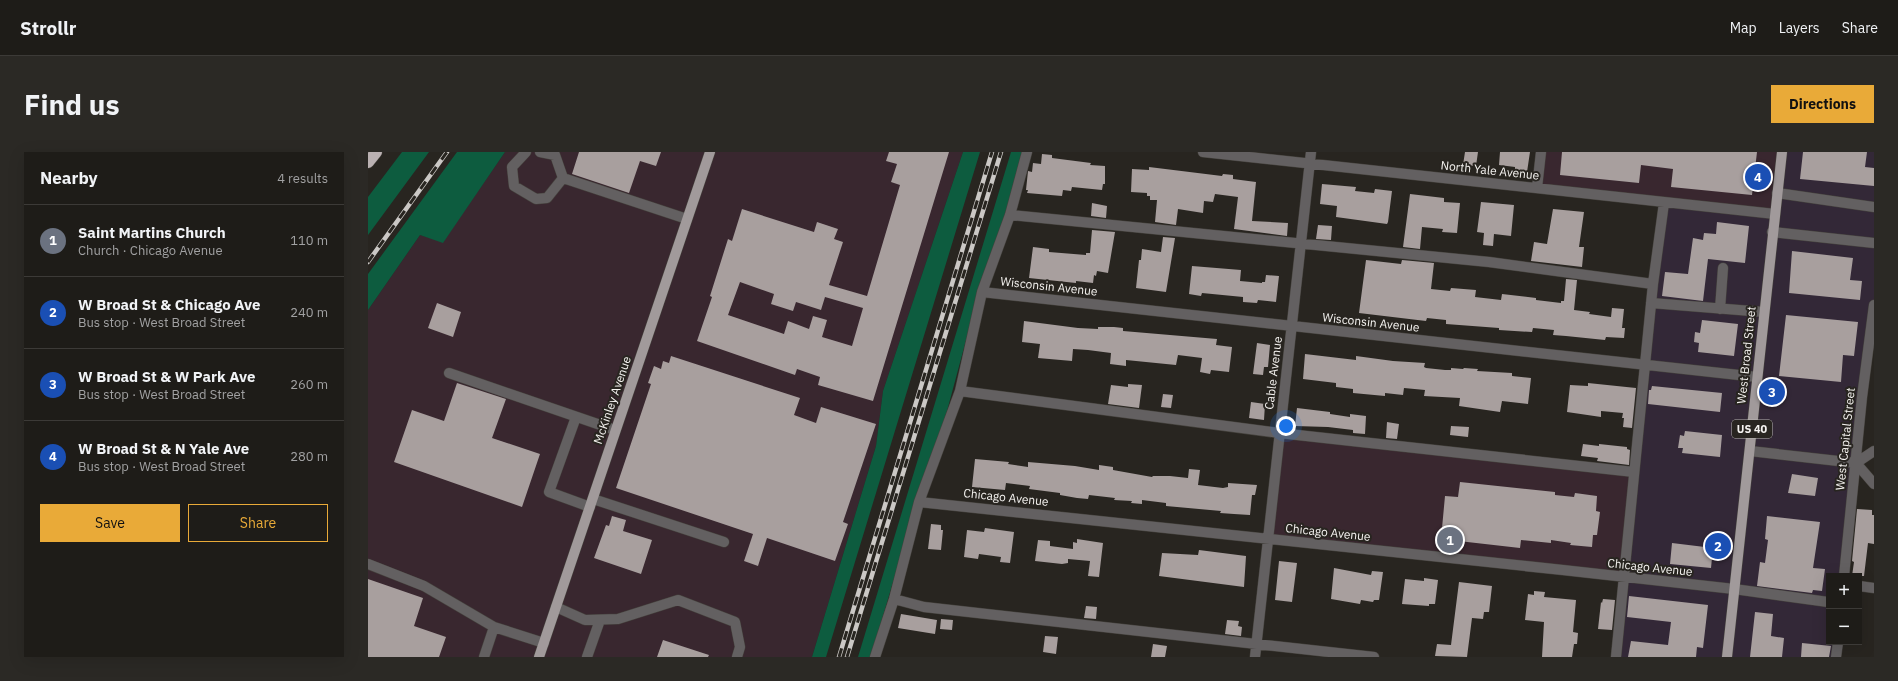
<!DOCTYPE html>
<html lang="en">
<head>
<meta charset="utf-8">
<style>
  body { margin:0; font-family:"IBM Plex Sans",sans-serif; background:#2b2925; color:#f1f3f6 }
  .controls { position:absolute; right:12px; bottom:12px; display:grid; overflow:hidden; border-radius:0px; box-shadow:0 4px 16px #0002 }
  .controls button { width:36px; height:36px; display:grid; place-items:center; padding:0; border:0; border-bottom:1px solid #3c3a37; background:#1e1c18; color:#f1f3f6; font:20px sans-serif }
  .you { position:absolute; left:918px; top:274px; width:14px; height:14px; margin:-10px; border:3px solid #fff; border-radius:50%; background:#1a73e8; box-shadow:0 0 0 6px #1a73e833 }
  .badge { display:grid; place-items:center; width:26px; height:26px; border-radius:50%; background:#e9aa38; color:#fff; font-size:13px; font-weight:700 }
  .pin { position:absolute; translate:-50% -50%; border:2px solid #fff; box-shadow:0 1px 4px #0006 }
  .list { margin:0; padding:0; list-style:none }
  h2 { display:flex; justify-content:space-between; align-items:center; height:52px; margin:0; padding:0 16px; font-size:17px }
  h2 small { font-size:13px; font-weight:400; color:#a1a1a2 }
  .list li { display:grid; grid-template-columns:26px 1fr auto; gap:12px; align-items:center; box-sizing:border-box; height:72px; padding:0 16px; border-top:1px solid #3c3a37 }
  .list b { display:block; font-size:15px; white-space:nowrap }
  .list p { margin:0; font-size:13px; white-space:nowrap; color:#a1a1a2 }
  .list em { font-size:13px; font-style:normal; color:#a1a1a2 }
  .actions { display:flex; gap:8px; padding:12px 16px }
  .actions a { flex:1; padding:9px 0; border:1px solid #e9aa38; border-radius:0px; text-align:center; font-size:14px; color:#e9aa38 }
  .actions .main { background:#e9aa38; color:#111 }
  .map { position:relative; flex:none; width:1506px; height:505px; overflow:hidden; border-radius:0px }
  header { display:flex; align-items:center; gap:24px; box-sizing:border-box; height:56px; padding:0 20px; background:#1e1c18; border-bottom:1px solid #3c3a37 }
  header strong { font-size:19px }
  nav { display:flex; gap:22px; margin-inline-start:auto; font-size:14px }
  .intro { display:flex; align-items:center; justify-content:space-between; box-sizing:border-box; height:96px; padding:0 24px }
  h1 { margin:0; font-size:28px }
  .button { padding:10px 18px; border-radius:0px; background:#e9aa38; color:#111; font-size:14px; font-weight:700 }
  main { display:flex; gap:24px; padding:0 24px }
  aside { flex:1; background:#1e1c18; border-radius:0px; box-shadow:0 4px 16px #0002 }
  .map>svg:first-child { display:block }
</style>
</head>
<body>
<header>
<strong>Strollr</strong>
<nav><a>Map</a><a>Layers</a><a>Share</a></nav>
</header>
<div class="intro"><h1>Find us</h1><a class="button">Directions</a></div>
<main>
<aside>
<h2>Nearby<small>4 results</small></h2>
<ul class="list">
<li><span class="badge" style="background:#6b7280">1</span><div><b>Saint Martins Church</b><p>Church · Chicago Avenue</p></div><em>110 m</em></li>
<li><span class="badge" style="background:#1a4fb4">2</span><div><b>W Broad St &amp; Chicago Ave</b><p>Bus stop · West Broad Street</p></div><em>240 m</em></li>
<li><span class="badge" style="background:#1a4fb4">3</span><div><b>W Broad St &amp; W Park Ave</b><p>Bus stop · West Broad Street</p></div><em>260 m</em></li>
<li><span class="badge" style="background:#1a4fb4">4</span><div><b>W Broad St &amp; N Yale Ave</b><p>Bus stop · West Broad Street</p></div><em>280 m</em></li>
</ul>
<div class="actions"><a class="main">Save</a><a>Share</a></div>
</aside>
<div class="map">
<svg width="1506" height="505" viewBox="0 0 1506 505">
  <rect width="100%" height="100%" fill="#282520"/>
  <!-- commercial -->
  <path fill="#332837" d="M1414,0H1506V153L1476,424H1461V490H1470L1468,505H1248L1296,51Z"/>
  <!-- industrial -->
  <path fill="#39272f" d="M137,0H595L515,239L508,294L444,505H0V158L52,83L75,90Z
    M1173,0H1414L1407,62L1169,36Z
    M911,281L1266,320L1256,425L900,387Z"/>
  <!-- green -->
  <path fill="#0d5c3f" d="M34,0H61L0,83V45Z
    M89,0H137L75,91L52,83L0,158V122Z
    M595,0H612L458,505H444L508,294L515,239Z
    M643,0H656L638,61L608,151L579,259L540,379L503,505H490Z"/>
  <!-- building -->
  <path fill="#a89f9e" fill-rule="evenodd" d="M211,0H293L288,14L272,9L261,41L204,22Z
    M521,0H581L505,249L450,233L452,225L429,217L427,223L329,189L344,145L342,144L360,87L364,89L374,57L446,80L449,70L470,77L466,87L475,90L461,133L499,144L532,33L523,30L529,12L518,9ZM372,130L406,142L403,152L425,159L428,150L453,158L457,145L495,156L484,194L454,185L459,168L445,164L441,177L420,169L416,182L360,163Z
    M1097,0H1110L1108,14L1095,13Z
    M1132,0H1162L1159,20L1147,18V15L1131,13Z
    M1194,0H1389L1384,43L1303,35L1305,17L1273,13L1271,31L1192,23Z
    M1435,0H1499L1497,15L1506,16V34L1432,27Z
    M674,2L684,3V6L723,11L722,13L737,14V32H735L734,38L704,35L703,39L695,38L694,44L659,41L660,38H658L660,19L664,20L665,11L673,12Z
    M781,15L854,24L855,22L865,23V27L888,30L884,69L920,71L919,84L866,77L870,45L847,42L845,50L836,49L835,61L810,57L808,73L787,70L789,48H782V44H779V41L763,40L764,17L781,18Z
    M954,32L988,35L987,39L1006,41L1007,37L1024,39L1020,70L1019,72L968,65L969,54L952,52Z
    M1042,42L1076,46V50L1092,51L1089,81L1074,80L1075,77L1054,75L1052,97L1035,95Z
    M1113,50L1146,53L1143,84L1126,82L1125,94L1115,93L1116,81L1109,80Z
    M724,51L739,54L738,66L723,64Z
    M1185,57L1216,60L1211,95H1216L1214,115L1163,109L1166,90L1179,92Z
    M1349,70L1381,74L1377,111L1340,107L1335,149L1294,144L1297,120L1320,122L1325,86L1335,88L1336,81L1348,82Z
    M950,73L964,74L963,88L948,87Z
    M724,78L747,80L740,121L729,119L728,124L726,123L725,131L708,129V131L661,126L665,95L681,97V100L718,103V101H722Z
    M795,85L807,86L798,140L768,136L771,108H773L774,97L793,100Z
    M1424,99L1485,106L1482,128L1494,129L1492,148L1421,141Z
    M998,108L1033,112L1034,108L1066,111L1063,137L1082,139L1083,136L1108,138L1107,145L1133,148L1134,142L1168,146V148L1193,151V149H1196L1198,127L1209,128L1206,158L1222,160L1221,162L1243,165L1244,156L1256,157L1254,176H1257L1256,186L1238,185L1237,188L1198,184L1185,183L1186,178L1165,176L1164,180L1131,178V176L1078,172V168L1059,166L1058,169L991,161Z
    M824,114L873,118L872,129L894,131V130H897L898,123L911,124L908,150L890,148L889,151L875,150V145L834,141L833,144L821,142Z
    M69,151L93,160L85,185L60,176Z
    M1418,163L1490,170L1486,204L1475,203L1473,230L1411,224Z
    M1334,168L1370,172L1366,204L1330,200L1331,191L1326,190L1327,180L1332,181Z
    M656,169L710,176L730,177V175H746L755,176V179L849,187L848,193L864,195L861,220L843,218L842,222L832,220L834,206L810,203L808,213L758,208V214L742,212L743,201L720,198L705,197L704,209L670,206L672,192L654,190Z
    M889,191L902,193L900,215H896L895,223L885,222Z
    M937,202L988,208V204L1025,209L1057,211L1056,215L1058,216L1077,218H1083V216L1095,217L1096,216L1110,217L1109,219L1144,221V224L1163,226L1160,252L1134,249L1132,260L1091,254L1092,246L1056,244L1057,238L1036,236L1035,243L1017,241V244L985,241V237L968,235V231L935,227Z
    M303,204L432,246L426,263L448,271L453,255L508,272L475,370L480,372L467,409L399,386L390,414L376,409L385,382L248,336L283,232L280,231L286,214L293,217L295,209L301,211Z
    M89,231L138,247L124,286L172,302L154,355L26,310L44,258L76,269Z
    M1220,231L1268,236L1264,276L1255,275L1256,266H1254L1255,261L1233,259V265L1199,260L1202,233L1220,234Z
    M760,232L774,233L771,256L740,252L743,233L760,235Z
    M1284,234L1354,241L1352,260L1280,252L1281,238H1283Z
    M795,242L805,243L803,256L793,255Z
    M883,250L897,252L896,268L881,266Z
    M929,256L962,260V262L982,265V262L998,264L997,282L985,281V278L960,275L927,274Z
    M1019,270L1031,272L1029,287L1018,286Z
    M1083,274L1101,275L1100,285L1082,283Z
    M1317,279L1354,283L1352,305L1314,301L1315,296H1310L1312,283L1316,284Z
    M1215,292L1231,294V292L1259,295V297L1262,298L1261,313L1229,309L1230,306L1213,304Z
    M607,307L641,310L640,312L660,315V310L707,314L731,318V313L745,315V318L784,325L785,324H802L820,326L821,317L832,318L830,333L855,336L860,335V331L889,333L887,343H884L882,363L866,362L852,361L853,359L798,354V351L774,348V352L763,351L764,349L746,348L747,346L721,343L720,347L709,346L692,343V341L661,337L662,334L638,331L637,338L604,335Z
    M1424,322L1450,326L1447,344L1420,341Z
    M1092,330L1187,340V343L1206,345L1207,341L1229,344L1228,359L1232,360L1229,383H1225L1224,395L1202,393L1203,391L1183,388V391L1153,388L1152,396L1073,387L1077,344L1090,345Z
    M1489,357L1504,358V363H1506V392L1500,391L1496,424H1484L1486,410L1484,409Z
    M244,364L258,368L255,379L284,388L273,422L226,406L238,373L241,374Z
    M1399,364L1452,370L1445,416L1457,417L1454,439L1445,438L1444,441L1389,434L1392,410L1397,411L1400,388L1397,387Z
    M563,372L573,373V378H575L573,398L560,397Z
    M617,376L646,380L642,411L632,410L633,405L611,402L610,407L596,405L599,378L616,380Z
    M709,387L735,391L731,425L720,424L722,409L700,407V411L694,412L667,409L670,388L682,389V394L705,397V390L709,391Z
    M1304,391L1345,396L1343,416L1302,412Z
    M831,398L878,404L876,435L791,424L794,401L830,403Z
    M911,409L929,411L924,450L907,448Z
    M966,416L1003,423L1004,419L1015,420L1011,448H1006L1005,450L993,448L992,452L963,447Z
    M1056,426L1070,428L1067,452H1061V454L1034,452L1037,427L1056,429Z
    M0,427L55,446L46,474L78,485L71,505H0Z
    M1091,430L1124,434L1121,460H1116L1115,467L1104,466L1099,505L1067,504L1069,492L1083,493Z
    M1166,439L1177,440L1176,445L1208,448L1205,480L1210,481L1209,492H1206L1204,505H1174L1176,470L1157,468L1160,442L1166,443Z
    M1261,444L1340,453L1335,496L1329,495L1328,505H1260L1263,489L1300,493L1303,470L1259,465Z
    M1235,447L1247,448L1244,478L1230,477L1233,450L1234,451Z
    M718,454L729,455L728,467L716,466Z
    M1387,460L1405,462L1403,484L1416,486L1414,505H1382Z
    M533,462L569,468L567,482L530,476Z
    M573,467L585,468L584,478L572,477Z
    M859,468L871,469L870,474L874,475L873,484L857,482Z
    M677,484L690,485L688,502L675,500Z
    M295,488L341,503L340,505H289Z
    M1434,491L1463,494L1461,505H1433Z
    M785,492L799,494L797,505H783Z"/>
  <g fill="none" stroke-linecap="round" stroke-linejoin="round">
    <defs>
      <path id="minor" d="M158,0L144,15L146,34L168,47L179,46L195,26
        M172,0L187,3L195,26
        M835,0L1407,62
        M195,26L319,67
        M1169,36L1173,0
        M1409,41L1506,55
        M642,63L1121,110L1285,132
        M1404,80L1506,91
        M614,140L1389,225
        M1283,151L1396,160
        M1352,157L1355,116
        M81,221L247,278
        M592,239L911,281L1266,320
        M208,265L181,340L222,355
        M1382,299L1488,311L1506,299
        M1488,311L1506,332
        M225,347L356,390
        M551,350L1195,418L1366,437L1460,450
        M0,412L56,434L126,475
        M1476,424L1494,245L1506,153
        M1491,434L1506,436
        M526,447L556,455L1006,505
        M188,455L217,468L250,467L310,448L367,470L372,495L369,505
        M116,505L126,475L176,491
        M219,505L232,468
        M507,505L526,447L551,350L592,239L614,140L642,63L659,0
        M887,505L943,0
        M1248,505L1285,132L1296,51
        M1468,505L1470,490"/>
      <path id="major" d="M171,505L342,0
        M1359,505L1414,0"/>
      <path id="highway" d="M0,10L8,0"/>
    </defs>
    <!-- minor casing -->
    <use href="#minor" stroke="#45423d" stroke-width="11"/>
    <!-- major casing -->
    <use href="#major" stroke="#45423d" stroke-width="11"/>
    <!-- highway casing -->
    <use href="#highway" stroke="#45423d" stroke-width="13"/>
    <!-- minor -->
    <use href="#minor" stroke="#636061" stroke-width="10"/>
    <!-- major -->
    <use href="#major" stroke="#a19a9b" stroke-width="10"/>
    <!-- highway -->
    <use href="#highway" stroke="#bab1b2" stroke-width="12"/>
    <defs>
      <path id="rail" d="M0,110L79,0
        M471,505L624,0
        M479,505L633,0"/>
    </defs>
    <!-- rail casing -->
    <use href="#rail" stroke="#cbc8c5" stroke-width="4.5"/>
    <!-- rail -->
    <use href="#rail" stroke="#282520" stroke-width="3" stroke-dasharray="9" stroke-linecap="butt"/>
  </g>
  <g text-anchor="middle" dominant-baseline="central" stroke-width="4" stroke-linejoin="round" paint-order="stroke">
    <!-- shield labels -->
    <rect fill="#282520" stroke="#b8b5b2" stroke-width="1" x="1364" y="268" width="40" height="18" rx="3"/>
    <g font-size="11" font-weight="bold" fill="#f5f3f0">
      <text x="1384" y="277">US 40</text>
    </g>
    <!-- street labels -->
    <g font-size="12" fill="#f5f3f0" stroke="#282520">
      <text transform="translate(1122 18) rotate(6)">North Yale Avenue</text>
      <text transform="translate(681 134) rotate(6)">Wisconsin Avenue</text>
      <text transform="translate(1003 170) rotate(6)">Wisconsin Avenue</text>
      <text transform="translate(1378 203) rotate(-84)">West Broad Street</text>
      <text transform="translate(905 221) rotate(-83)">Cable Avenue</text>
      <text transform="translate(244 248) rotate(-71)">McKinley Avenue</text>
      <text transform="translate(1477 287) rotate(-84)">West Capital Street</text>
      <text transform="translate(638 345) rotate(6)">Chicago Avenue</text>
      <text transform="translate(960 380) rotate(6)">Chicago Avenue</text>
      <text transform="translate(1282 415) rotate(6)">Chicago Avenue</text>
    </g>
  </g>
</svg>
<div class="controls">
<button>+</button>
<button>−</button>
</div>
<div class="you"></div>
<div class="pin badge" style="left:1082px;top:388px;background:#6b7280">1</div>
<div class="pin badge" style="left:1350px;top:394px;background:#1a4fb4">2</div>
<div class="pin badge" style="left:1404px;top:240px;background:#1a4fb4">3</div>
<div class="pin badge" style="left:1390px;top:25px;background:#1a4fb4">4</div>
</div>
</main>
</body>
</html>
